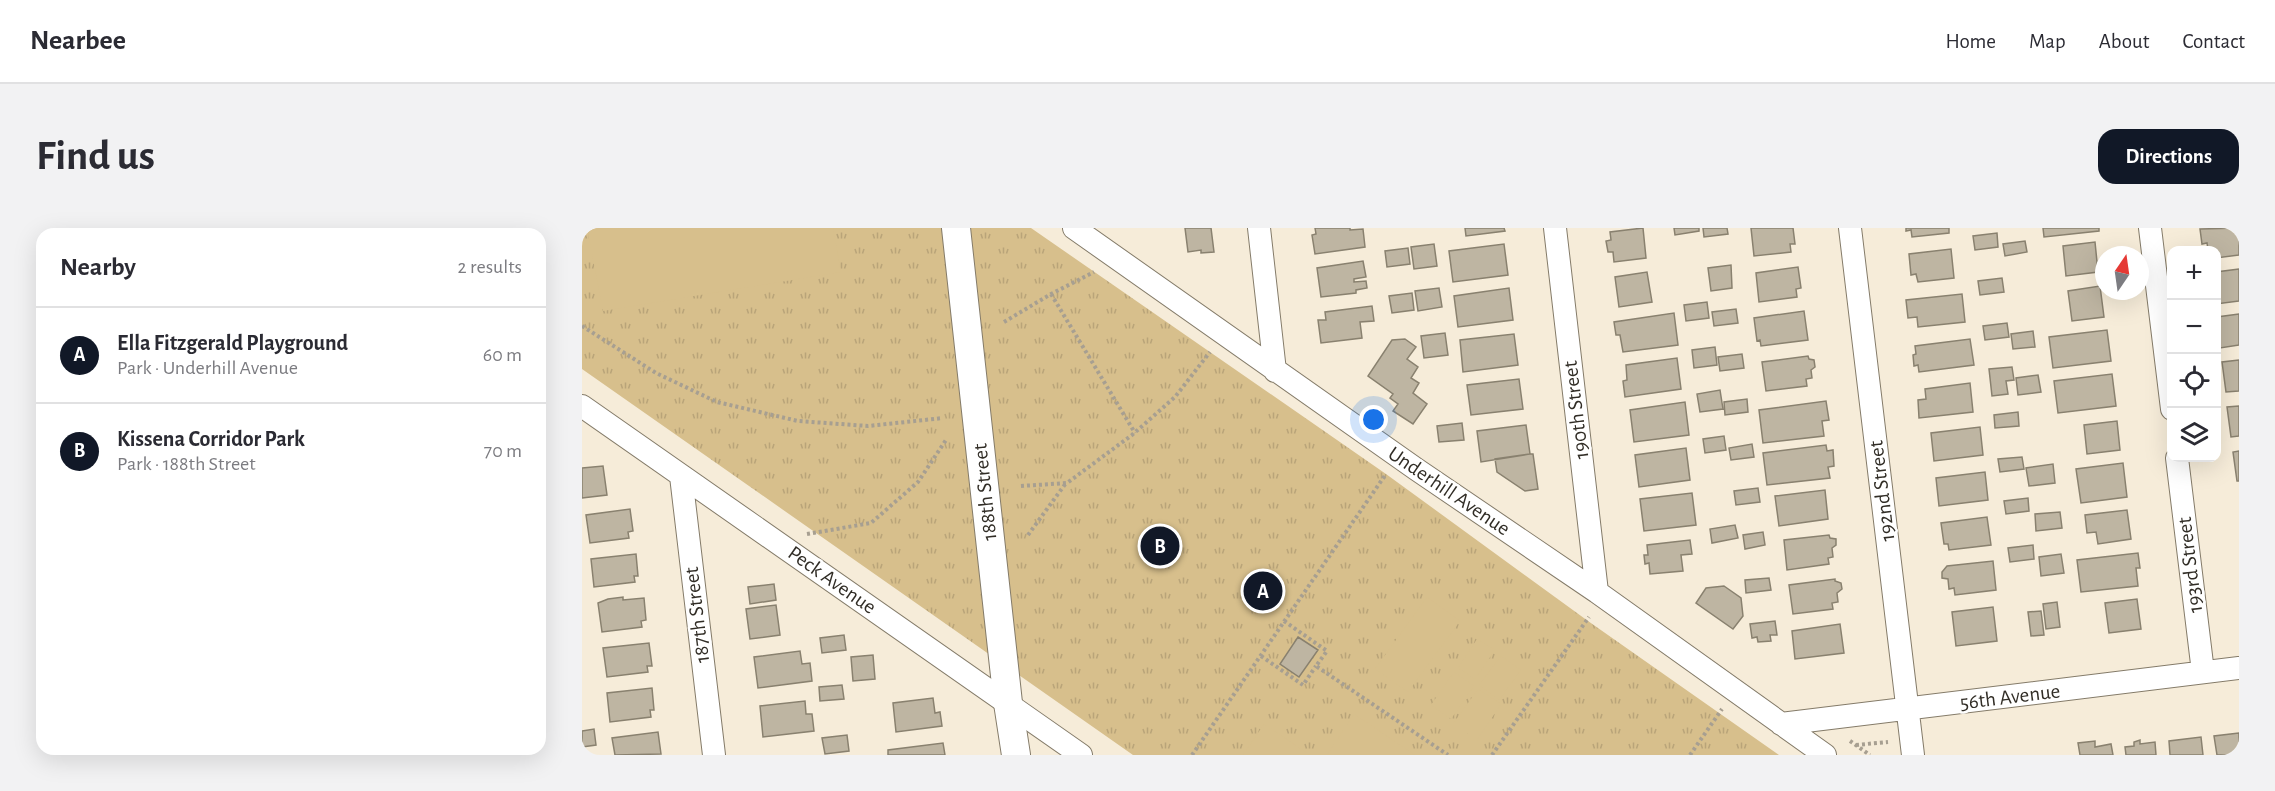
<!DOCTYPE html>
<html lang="en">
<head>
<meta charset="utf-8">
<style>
  body { margin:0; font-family:"Alegreya Sans",sans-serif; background:#f2f2f3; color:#2b2b33 }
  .controls { position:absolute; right:18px; top:18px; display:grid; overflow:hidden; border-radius:12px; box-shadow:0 6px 24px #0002 }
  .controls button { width:54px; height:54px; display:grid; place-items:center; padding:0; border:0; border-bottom:2px solid #e1e1e2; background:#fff; color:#2b2b33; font:30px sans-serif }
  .compass { position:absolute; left:1513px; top:18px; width:54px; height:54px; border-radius:50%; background:#fff; box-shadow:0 6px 24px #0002; rotate:13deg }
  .you { position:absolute; left:792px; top:192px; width:21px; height:21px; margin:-15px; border:4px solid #fff; border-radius:50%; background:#1a73e8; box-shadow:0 0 0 9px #1a73e833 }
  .badge { display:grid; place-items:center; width:39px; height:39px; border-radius:50%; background:#111827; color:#fff; font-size:20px; font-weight:700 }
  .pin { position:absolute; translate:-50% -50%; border:3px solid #fff; box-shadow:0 2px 6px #0006 }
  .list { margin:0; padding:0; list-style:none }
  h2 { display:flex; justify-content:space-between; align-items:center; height:78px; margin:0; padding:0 24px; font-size:26px }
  h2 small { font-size:20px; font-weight:400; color:#7c7c81 }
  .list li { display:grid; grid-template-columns:39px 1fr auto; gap:18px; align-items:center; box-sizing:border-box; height:96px; padding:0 24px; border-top:2px solid #e1e1e2 }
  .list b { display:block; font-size:22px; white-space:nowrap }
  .list p { margin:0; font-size:20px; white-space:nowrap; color:#7c7c81 }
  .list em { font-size:20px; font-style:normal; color:#7c7c81 }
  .icon { flex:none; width:33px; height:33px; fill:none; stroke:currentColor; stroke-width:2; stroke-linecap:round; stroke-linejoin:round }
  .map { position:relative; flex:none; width:1657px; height:527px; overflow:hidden; border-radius:18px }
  header { display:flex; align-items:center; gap:36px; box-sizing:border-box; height:84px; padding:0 30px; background:#fff; border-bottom:2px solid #e1e1e2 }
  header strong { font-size:28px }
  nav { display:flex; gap:33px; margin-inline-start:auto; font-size:21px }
  .intro { display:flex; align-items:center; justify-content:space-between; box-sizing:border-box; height:144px; padding:0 36px }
  h1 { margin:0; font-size:42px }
  .button { padding:15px 27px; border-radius:18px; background:#111827; color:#fff; font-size:21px; font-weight:700 }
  main { display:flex; gap:36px; padding:0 36px }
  aside { flex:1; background:#fff; border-radius:18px; box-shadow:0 6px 24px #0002 }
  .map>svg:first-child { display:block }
</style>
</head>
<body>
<header>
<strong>Nearbee</strong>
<nav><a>Home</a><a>Map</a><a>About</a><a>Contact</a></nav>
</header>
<div class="intro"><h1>Find us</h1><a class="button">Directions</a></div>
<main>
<aside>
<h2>Nearby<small>2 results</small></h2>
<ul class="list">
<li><span class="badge">A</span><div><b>Ella Fitzgerald Playground</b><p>Park · Underhill Avenue</p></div><em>60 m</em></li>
<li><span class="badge">B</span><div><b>Kissena Corridor Park</b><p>Park · 188th Street</p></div><em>70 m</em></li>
</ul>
</aside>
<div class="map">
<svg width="1657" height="527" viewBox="0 0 1657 527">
  <defs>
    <pattern id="grass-tufts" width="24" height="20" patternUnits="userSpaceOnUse" patternTransform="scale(1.5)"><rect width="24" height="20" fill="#d7bf8c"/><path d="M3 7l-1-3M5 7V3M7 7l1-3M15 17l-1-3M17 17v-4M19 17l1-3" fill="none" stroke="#b9a479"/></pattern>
  </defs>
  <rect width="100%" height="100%" fill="#f6ecd9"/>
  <!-- grass -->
  <path fill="url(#grass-tufts)" d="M0,0H449L804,246L1006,393L1197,527H551L0,141Z"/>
  <!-- pitch -->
  <path fill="#d7bf8c" d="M5,0H251L259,44L21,83Z
    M845,369L878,393L826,464L793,441Z
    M895,411L913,422L893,451L876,440Z
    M919,428L939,442L917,472L897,457Z
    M872,444L892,458L869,491L849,477Z
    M896,461L919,476L895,512L871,496Z
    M772,486L833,527H745Z
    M682,496L728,527H661Z"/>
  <!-- building -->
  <path fill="#beb5a2" stroke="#89816f" stroke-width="1.5" d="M603,0H629L632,24L619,25V22L606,24Z
    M733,0H768V2L781,1L783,19L733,26L730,7L734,6Z
    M883,0H922L923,3L884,8Z
    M1061,0L1064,30L1032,34L1031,24H1026L1024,13L1029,12L1028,4Z
    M1092,0H1117V3L1093,7Z
    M1121,0H1145L1146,6L1122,9Z
    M1169,0H1211L1213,16H1208L1209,24L1172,28Z
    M1324,0H1367V5L1330,9L1329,2L1324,3Z
    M1461,0H1517V3L1462,9Z
    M1657,0V27L1634,30V22H1626L1625,15L1620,16L1618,1Z
    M1415,5L1416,19L1393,22L1391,8Z
    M1443,13L1445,24L1423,28L1421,16Z
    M1513,14L1516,44L1484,48L1481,18Z
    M852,16L855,38L832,41L829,19Z
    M922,16L926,47L871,54L867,23Z
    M826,20L828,36L805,39L803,23Z
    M1369,21L1372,50L1336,54L1334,46L1329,47L1327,26Z
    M781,33L784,49L772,51V54L784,53L785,60L774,62V65L739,69L735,40Z
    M1149,37L1150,60L1129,63L1126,40Z
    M1216,39L1219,60L1214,61L1215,69L1177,74L1174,45Z
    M1657,41V73L1634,76V44Z
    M1065,44L1070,74L1037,79L1033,49Z
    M1420,50L1422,64L1398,67L1396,53Z
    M1518,58L1522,89L1490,93L1486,63Z
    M857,60L860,79L836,83L833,63Z
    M927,60L931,92L876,99L872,68Z
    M830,65L832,82L810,85L807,68Z
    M1380,66L1383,94L1336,99L1335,89L1326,90L1324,72Z
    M1125,74L1127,90L1104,93L1102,77Z
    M790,78L792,93L778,94L780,110L739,115L736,92H744L743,84Z
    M1154,81L1156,95L1132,98L1130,84Z
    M1222,83L1226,112L1179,118L1178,112L1175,113L1172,90Z
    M1092,85L1096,117L1041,124L1038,107H1034L1032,94Z
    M1657,86V117L1638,120L1635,89Z
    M1425,95L1427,109L1403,112L1401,98Z
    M1525,102L1529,133L1471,140L1467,109Z
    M1451,103L1453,119L1431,121L1429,106Z
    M863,105L866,127L842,130L839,108Z
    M932,106L936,137L881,144L878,112Z
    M823,111L834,119L825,131L836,139L829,150L837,155L831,165L845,176L831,196L811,183L816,176L808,170L811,166L786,148L810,112Z
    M1388,111L1392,137L1337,144L1336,137L1332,138L1331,127L1334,126L1333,118Z
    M1133,119L1135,137L1112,140L1110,122Z
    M1160,126L1162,140L1138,143L1136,129Z
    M1226,128L1227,131L1232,132L1233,139L1229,142L1230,150L1224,151L1225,158L1184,163L1180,134Z
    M1095,130L1099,161L1043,169L1041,153L1045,152L1044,137Z
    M1657,132V163L1644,164L1640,134Z
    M1430,139L1432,152L1424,153L1426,166L1410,168L1407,141Z
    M1530,146L1534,178L1476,185L1472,153Z
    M1456,147L1459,164L1436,167L1434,150Z
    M937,151L941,181L889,187L885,157Z
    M1388,155L1391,184L1337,190L1336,172L1344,171L1343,161Z
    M1138,162L1141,181L1118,184L1115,166Z
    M1165,171L1166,184L1143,187L1142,174Z
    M1244,173L1247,192L1240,193L1242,208L1181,215L1177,182Z
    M1103,174L1107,207L1052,214L1048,182Z
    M1657,178V208L1649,209L1645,179Z
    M1436,184L1437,198L1413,200L1412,187Z
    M1535,193L1538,222L1505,226L1502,197Z
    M880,195L882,212L857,214L855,198Z
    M944,197L948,226L899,234L895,203Z
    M1398,199L1401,227L1352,233L1349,205Z
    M1142,208L1144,222L1123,225L1121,211Z
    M1170,216L1172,229L1149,232L1147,220Z
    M1244,217L1245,223L1251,222L1252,238L1246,239L1248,250L1185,257L1181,225Z
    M1104,220L1108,252L1057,259L1053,227Z
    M1657,223V253H1655L1651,224Z
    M948,226H951L956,261L943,263L915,244L913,231Z
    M1440,229L1442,241L1418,244L1416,231Z
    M1541,235L1545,269L1499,275L1494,241Z
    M1471,236L1473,255L1447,258L1444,240Z
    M21,238L25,267L0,270V240Z
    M1403,244L1406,272L1357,278L1354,250Z
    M1176,260L1178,274L1154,277L1152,263Z
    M1243,262L1246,291L1197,298L1193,268Z
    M1110,265L1114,297L1062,303L1058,271Z
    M1446,270L1447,283L1424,286L1422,273Z
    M48,281L51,303L46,304L47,310L8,315L4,287Z
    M1545,282L1549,311L1516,316L1514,304L1505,305L1503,287Z
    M1478,284L1480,300L1454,303L1453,286Z
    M1405,289L1409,317L1367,322L1366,316H1362L1359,295Z
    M1153,297L1156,310L1130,315L1128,301Z
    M1181,304L1183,317L1163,321L1161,307Z
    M1247,307L1248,310L1254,311V317L1250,320L1251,329L1246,330L1247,336L1205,342L1202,312Z
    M1108,312L1110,326L1099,327L1101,343L1068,346L1067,335L1063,336L1062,327H1066L1065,317Z
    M1451,317L1452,331L1428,334L1426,320Z
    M1556,325L1558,340H1554L1556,358L1499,364L1495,332Z
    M54,326L56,348H52L53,354L12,359L9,331Z
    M1479,326L1482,345L1459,348L1457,329Z
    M1411,333L1414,362L1373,367L1372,360L1367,361L1366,351L1360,350V344L1365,338Z
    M1187,350L1189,362L1164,365L1163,352Z
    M1253,351V353L1259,355L1260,361L1255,365L1256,374L1250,375L1251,381L1211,386L1207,357Z
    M192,356L194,372L168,376L166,359Z
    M1142,358L1159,370L1161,388L1151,401L1114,375L1124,360Z
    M41,369V372L62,370L64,392L59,393L60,399L20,404L16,375L26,371Z
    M1555,371L1559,401L1527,405L1523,375Z
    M1475,374L1478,399L1464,401L1461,376Z
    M194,377L198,407L168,411L164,381Z
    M1411,379L1415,413L1374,418L1370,384Z
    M1459,383L1462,407L1449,408L1446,384Z
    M1193,393L1195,407H1188L1189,413L1176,414L1175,409L1170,410L1168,396Z
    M1258,396L1262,425L1213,431L1210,403Z
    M262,407L264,422L240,425L238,410Z
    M716,409L736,422L717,449L698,436Z
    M67,415L70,438H65L66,444L25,449L21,420Z
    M218,423L220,436L228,435L230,453L176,460L172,429Z
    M291,427L293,451L271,453L269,429Z
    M260,457L262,471L238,473L237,459Z
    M70,460L72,482H68L69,489L28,494L25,465Z
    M351,470L353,485L358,484L360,498L314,504L311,475Z
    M223,473L224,486H230L232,503L181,509L178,478Z
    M12,501L14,517L0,519V503Z
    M76,504L79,526L33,527L30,510Z
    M1657,505V527H1635L1632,508Z
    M265,507L267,523L243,526L240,510Z
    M1619,509L1621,527H1588L1587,513Z
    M1558,512V516L1573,514L1574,527H1544L1543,519L1552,518V514Z
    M1513,513V519L1529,516L1531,527H1498L1496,515Z
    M361,515L363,527H306V522Z"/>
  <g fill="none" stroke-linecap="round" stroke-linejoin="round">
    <defs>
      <path id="minor" d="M492,0L834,241L1015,364L1243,527
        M677,0L693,143
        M973,0L1015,364
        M1268,0L1331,527
        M1568,0L1590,181
        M0,178L499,527
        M1595,230L1621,444
        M99,248L132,527
        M1199,496L1657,440"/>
      <path id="tertiary" d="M374,0L426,475L434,527"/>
    </defs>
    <!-- minor casing -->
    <use href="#minor" stroke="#847b69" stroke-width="24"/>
    <!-- tertiary casing -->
    <use href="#tertiary" stroke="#847b69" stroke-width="30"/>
    <!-- path -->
    <path stroke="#a79f91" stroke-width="4" stroke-dasharray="3 3" stroke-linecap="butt" d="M469,66L553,205
      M422,94L469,66L512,44
      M0,98L74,145L135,174L216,193L286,198L361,190
      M439,258L485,255L550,207L593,169L628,124
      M225,306L289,295L336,254L364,212
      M446,307L484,255
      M702,393L745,423L734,438L866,527
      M679,428L721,457L734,438
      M1268,513L1288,527
      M1274,517L1306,514
      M610,527L804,246
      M910,527L1007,389
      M1108,527L1140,481"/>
    <!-- minor -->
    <use href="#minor" stroke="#fff" stroke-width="22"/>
    <!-- tertiary -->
    <use href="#tertiary" stroke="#fff" stroke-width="28"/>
  </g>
  <g text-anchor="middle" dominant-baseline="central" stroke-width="5" stroke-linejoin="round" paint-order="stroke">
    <!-- street labels -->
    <g font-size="21" fill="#312d26" stroke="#fff">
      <text transform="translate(994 182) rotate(-97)">190th Street</text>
      <text transform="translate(867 263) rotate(34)">Underhill Avenue</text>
      <text transform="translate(1300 263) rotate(-97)">192nd Street</text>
      <text transform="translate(403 264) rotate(-96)">188th Street</text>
      <text transform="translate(1608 337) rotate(-97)">193rd Street</text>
      <text transform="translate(250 352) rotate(35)">Peck Avenue</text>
      <text transform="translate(115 387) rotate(-97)">187th Street</text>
      <text transform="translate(1428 469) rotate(-7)">56th Avenue</text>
    </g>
  </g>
</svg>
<div class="controls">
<button>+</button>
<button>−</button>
<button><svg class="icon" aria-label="locate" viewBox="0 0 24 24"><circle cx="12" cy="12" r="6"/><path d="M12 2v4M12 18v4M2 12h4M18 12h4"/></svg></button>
<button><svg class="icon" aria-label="layers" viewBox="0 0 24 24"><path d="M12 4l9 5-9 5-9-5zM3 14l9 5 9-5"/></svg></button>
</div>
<svg class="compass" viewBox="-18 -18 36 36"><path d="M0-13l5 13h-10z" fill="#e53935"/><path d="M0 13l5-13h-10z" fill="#7c7c81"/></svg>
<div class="you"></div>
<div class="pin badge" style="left:681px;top:363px">A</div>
<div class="pin badge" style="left:578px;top:318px">B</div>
</div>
</main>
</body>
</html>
